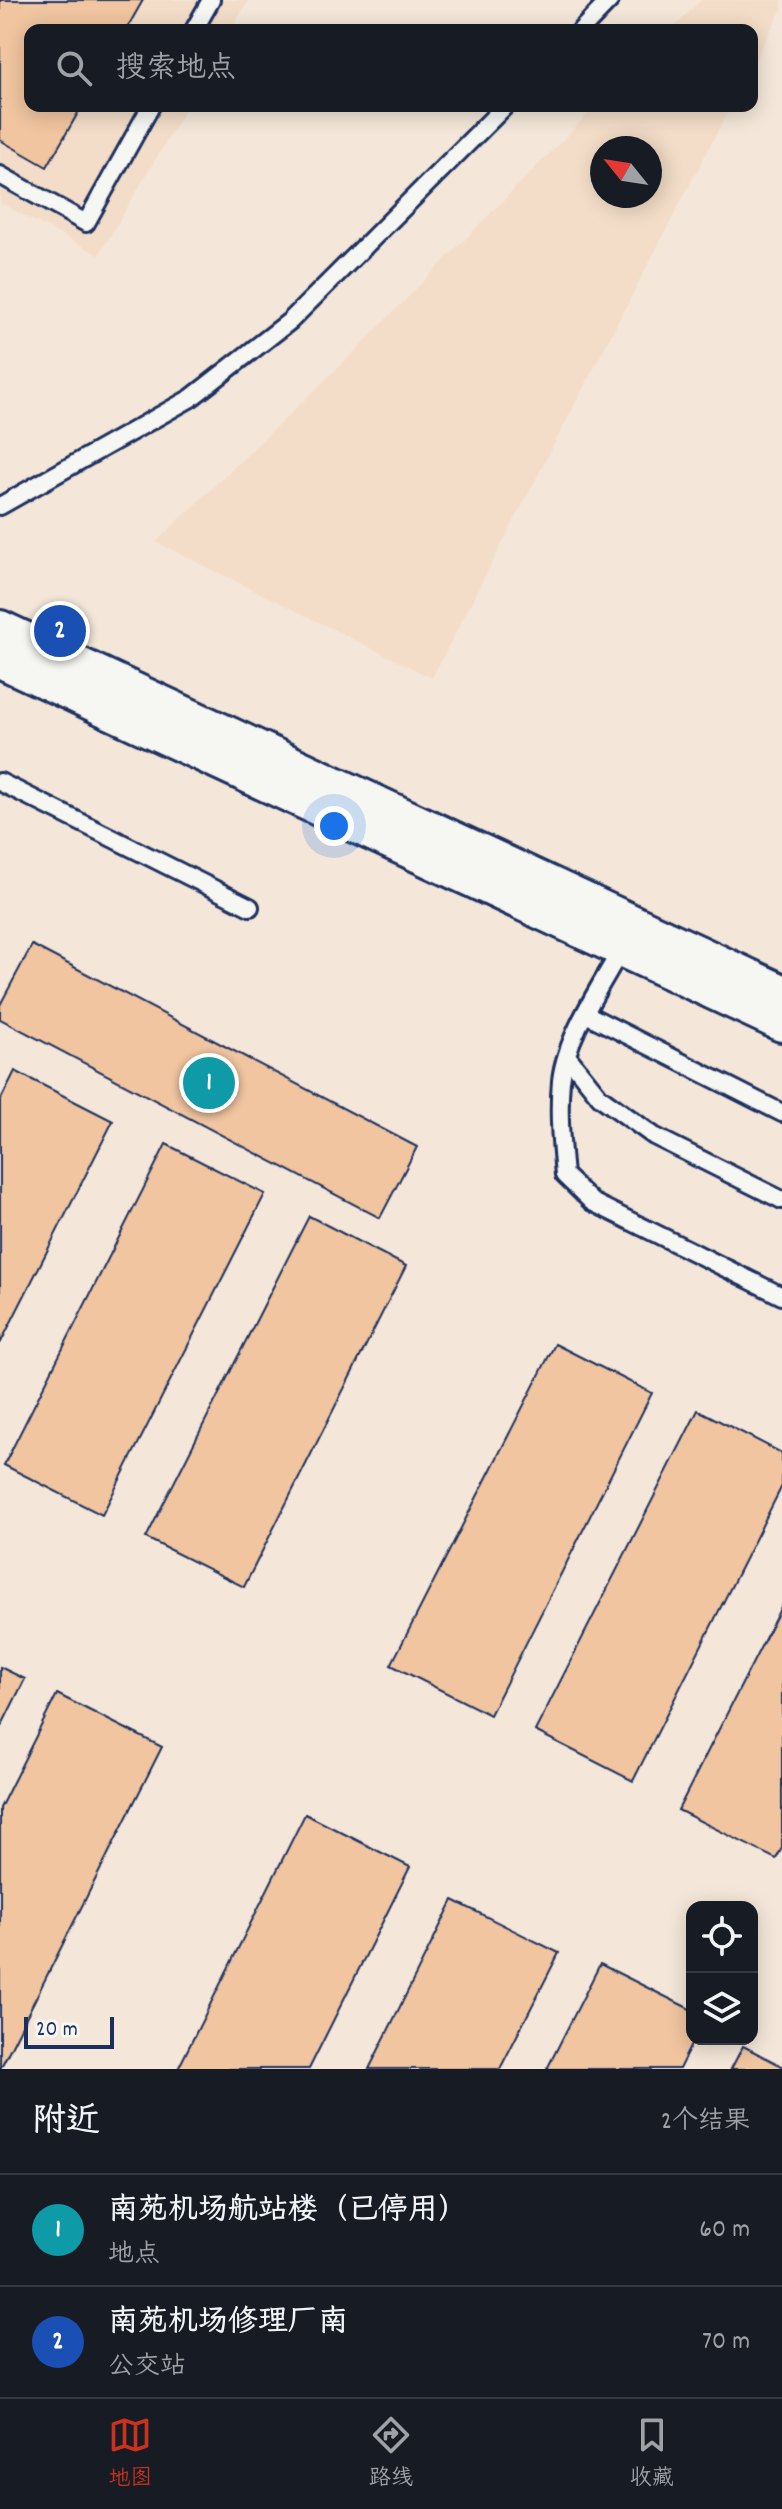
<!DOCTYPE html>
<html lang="zh">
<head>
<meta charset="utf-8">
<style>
  body { margin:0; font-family:Dekko,"LXGW WenKai TC",sans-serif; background:#242831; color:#f1f3f6 }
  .controls { position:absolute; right:24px; bottom:24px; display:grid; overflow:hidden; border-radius:16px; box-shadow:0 4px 20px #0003 }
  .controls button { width:72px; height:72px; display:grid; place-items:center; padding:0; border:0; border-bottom:2px solid #363941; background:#171b24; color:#f1f3f6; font:40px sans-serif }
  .compass { position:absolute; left:590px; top:136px; width:72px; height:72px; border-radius:50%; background:#171b24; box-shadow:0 4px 20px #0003; rotate:300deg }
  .scale { position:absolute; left:24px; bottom:20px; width:90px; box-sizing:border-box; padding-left:8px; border:4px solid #1b2f5e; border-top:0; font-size:22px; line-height:28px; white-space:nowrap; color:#1b2f5e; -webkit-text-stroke:6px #f6f6f2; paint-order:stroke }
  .you { position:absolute; left:334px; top:826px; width:28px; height:28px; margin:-20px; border:6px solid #fff; border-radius:50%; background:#1a73e8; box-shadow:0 0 0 12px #1a73e833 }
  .badge { display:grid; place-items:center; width:52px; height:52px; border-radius:50%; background:#c8321e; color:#fff; font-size:26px; font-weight:700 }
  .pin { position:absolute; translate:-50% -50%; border:4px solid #fff; box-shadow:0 2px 8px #0006 }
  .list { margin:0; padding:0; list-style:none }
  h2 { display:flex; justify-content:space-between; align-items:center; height:104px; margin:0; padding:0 32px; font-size:34px }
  h2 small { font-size:26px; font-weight:400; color:#9ea1a6 }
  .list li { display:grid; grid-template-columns:52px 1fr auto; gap:24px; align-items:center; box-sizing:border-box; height:112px; padding:0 32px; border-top:2px solid #363941 }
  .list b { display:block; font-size:30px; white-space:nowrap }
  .list p { margin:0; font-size:26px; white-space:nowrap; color:#9ea1a6 }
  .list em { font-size:26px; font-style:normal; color:#9ea1a6 }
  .icon { flex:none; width:44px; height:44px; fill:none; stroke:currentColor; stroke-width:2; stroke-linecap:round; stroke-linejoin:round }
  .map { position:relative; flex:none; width:782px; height:2069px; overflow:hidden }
  .search { position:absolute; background:#171b24; box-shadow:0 4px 20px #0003; left:24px; right:24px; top:24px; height:88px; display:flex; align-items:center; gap:20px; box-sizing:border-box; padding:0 28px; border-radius:16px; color:#9ea1a6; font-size:30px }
  .sheet { height:328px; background:#171b24 }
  nav { display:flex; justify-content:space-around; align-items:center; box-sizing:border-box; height:112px; border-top:2px solid #363941; background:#171b24; font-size:22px; color:#9ea1a6 }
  nav a { display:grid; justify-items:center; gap:4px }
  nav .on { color:#c8321e }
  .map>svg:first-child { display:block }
</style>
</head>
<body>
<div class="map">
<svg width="782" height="2069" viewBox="0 0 782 2069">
  <rect width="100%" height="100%" fill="#f4e7d9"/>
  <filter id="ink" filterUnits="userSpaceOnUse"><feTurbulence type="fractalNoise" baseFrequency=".0125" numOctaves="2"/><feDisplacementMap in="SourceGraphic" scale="16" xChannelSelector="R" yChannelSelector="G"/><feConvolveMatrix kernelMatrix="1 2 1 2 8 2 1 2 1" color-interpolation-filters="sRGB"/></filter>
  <g filter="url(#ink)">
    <!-- built -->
    <path fill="#f3ddc8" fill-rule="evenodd" d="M0,0H249L231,30H30V106H187L99,255L0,203Z
      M701,0H782V9L752,66V30H671Z
      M596,106H731L432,678L156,542L352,354ZM650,148V196H602V148Z"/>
    <!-- building -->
    <path fill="#f0c5a0" stroke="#1b2f5e" stroke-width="2" d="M0,0H143L126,30H30V106H82L47,167L0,140Z
      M32,945L417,1147L380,1218L0,1019V1005Z
      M15,1071L113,1121L0,1344V1101Z
      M166,1144L265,1194L102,1515L4,1465Z
      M309,1216L406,1266L244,1587L146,1538Z
      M555,1344L652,1393L490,1715L391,1665Z
      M698,1410L782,1453V1486L633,1781L535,1731Z
      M782,1605V1848L776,1859L678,1810Z
      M0,1667L25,1679L0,1729Z
      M57,1694L162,1747L0,2069V1808Z
      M305,1814L410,1867L309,2069H178Z
      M453,1900L559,1953L500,2069H369Z
      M600,1964L692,2010L694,2039L679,2069H547Z
      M743,2046L782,2066V2069H731Z"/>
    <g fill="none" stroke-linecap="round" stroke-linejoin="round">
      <defs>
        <path id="service" d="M194,30L211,0
          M581,30L610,0
          M0,175L86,223L151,106
          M0,506L191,398L290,321L505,106
          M0,782L250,907
          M623,946C601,986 566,1036 561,1081C558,1113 561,1144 564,1175L592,1202L782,1296
          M586,1014L782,1113
          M568,1057L600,1097L654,1136L782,1200"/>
        <path id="minor" d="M0,628L782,992
          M0,660L782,1024"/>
      </defs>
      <!-- service casing -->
      <use href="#service" stroke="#1b2f5e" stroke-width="22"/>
      <!-- minor casing -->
      <use href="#minor" stroke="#1b2f5e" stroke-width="40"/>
      <!-- service -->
      <use href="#service" stroke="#f6f6f2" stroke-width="16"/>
      <!-- minor -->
      <use href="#minor" stroke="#f6f6f2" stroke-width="34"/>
    </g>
  </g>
</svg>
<div class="controls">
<button><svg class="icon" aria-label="locate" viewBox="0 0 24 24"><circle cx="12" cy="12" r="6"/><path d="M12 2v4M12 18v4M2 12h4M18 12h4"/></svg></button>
<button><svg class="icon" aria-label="layers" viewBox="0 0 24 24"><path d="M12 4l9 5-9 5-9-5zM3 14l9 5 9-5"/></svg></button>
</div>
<svg class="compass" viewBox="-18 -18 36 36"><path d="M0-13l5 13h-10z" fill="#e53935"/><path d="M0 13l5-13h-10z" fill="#9ea1a6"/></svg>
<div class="scale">20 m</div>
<div class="you"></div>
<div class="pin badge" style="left:209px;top:1083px;background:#0f9aa8">1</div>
<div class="pin badge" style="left:60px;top:631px;background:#1a4fb4">2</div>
<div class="search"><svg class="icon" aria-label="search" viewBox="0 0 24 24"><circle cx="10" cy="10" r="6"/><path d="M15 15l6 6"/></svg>搜索地点</div>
</div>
<section class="sheet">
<h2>附近<small>2个结果</small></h2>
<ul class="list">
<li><span class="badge" style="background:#0f9aa8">1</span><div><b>南苑机场航站楼（已停用）</b><p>地点</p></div><em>60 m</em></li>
<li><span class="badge" style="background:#1a4fb4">2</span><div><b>南苑机场修理厂南</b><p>公交站</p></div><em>70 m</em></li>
</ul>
</section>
<nav>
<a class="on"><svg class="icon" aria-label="map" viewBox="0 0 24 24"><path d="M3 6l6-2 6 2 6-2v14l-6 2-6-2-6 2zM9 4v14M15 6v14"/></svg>地图</a>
<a><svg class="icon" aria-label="directions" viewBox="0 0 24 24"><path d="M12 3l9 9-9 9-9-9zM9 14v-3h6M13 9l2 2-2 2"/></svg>路线</a>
<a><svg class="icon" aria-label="saved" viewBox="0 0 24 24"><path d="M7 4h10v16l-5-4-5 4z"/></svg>收藏</a>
</nav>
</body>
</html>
